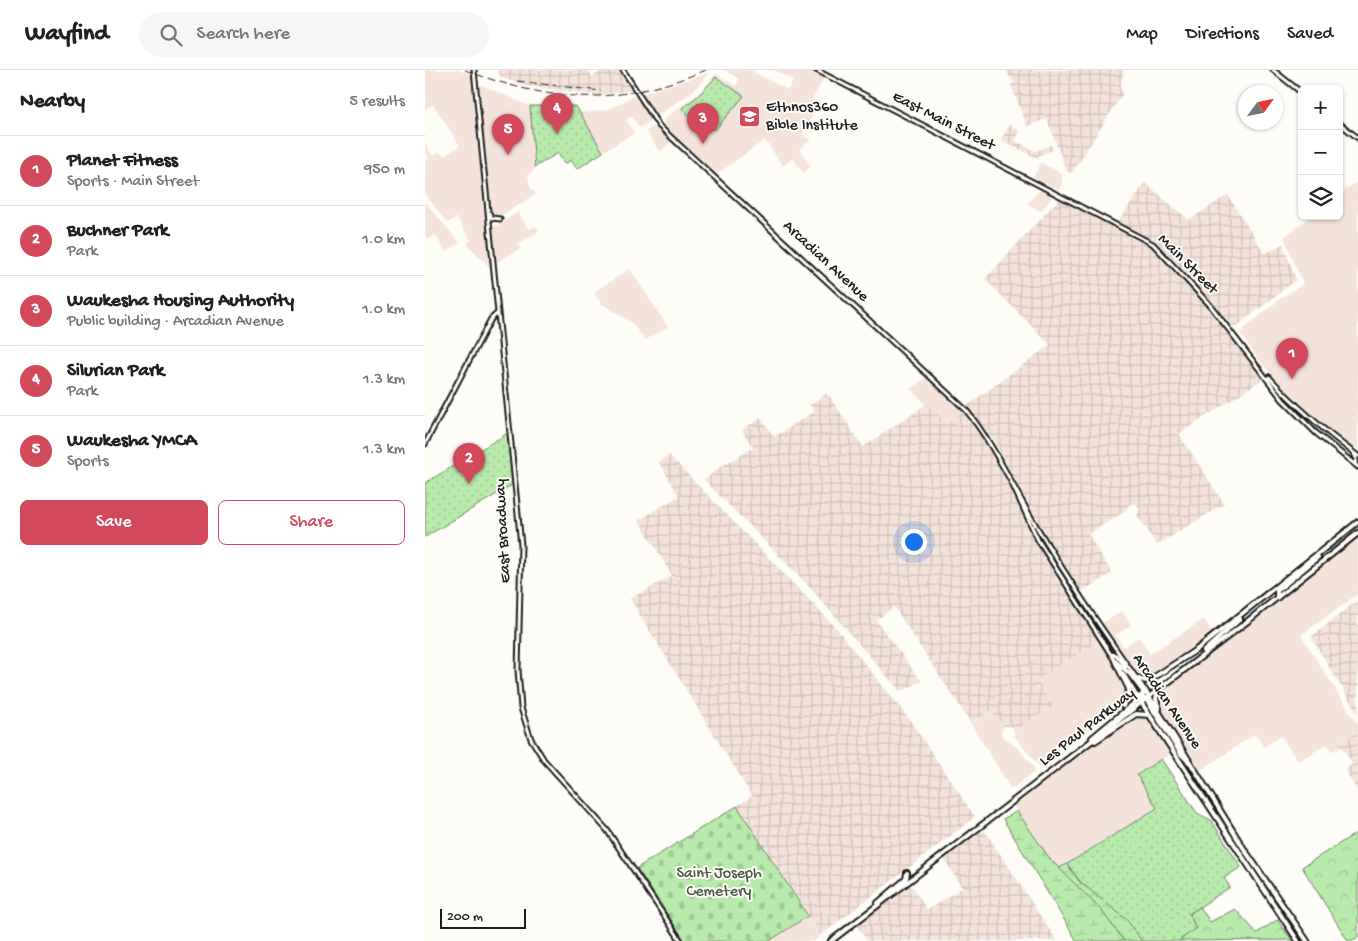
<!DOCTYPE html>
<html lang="en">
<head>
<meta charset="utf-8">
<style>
  body { margin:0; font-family:"Gochi Hand",sans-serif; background:#f6f6f6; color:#202124 }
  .controls { position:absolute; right:15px; top:15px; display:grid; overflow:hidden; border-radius:8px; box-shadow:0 1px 4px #0004 }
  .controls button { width:45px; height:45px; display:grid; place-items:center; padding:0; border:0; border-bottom:1px solid #e0e0e0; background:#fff; color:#202124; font:25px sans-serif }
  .compass { position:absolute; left:813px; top:15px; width:45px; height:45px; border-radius:50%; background:#fff; box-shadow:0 1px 4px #0004; rotate:57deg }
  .scale { position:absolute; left:15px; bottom:12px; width:86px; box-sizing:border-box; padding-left:5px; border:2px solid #1c1c1c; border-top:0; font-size:14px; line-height:18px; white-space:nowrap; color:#1c1c1c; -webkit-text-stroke:4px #fdfcf7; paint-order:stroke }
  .you { position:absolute; left:488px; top:471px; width:18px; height:18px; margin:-12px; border:4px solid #fff; border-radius:50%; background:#1a73e8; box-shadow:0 0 0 8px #1a73e833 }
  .badge { display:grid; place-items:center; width:32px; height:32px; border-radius:50%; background:#d1495b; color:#fff; font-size:16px; font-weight:700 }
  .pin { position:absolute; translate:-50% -41px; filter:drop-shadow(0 1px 2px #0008) }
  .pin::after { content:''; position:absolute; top:26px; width:18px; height:15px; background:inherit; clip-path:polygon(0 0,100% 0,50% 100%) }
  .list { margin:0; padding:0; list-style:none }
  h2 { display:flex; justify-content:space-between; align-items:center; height:65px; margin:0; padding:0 20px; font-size:21px }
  h2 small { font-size:16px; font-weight:400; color:#757577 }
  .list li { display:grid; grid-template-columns:32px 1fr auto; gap:15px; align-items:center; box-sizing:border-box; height:70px; padding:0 20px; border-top:1px solid #e0e0e0 }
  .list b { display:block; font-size:19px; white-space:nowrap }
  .list p { margin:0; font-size:16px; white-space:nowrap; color:#757577 }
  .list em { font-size:16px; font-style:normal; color:#757577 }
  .actions { display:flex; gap:10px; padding:15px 20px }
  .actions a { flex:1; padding:11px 0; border:1px solid #d1495b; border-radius:8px; text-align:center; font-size:18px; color:#d1495b }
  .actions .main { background:#d1495b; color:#fff }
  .icon { flex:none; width:28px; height:28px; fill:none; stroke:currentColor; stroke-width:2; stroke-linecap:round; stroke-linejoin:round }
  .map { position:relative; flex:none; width:933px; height:871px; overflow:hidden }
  header { display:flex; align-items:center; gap:30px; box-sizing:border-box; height:70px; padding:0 25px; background:#fff; border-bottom:1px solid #e0e0e0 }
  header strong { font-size:24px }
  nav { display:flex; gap:28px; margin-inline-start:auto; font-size:18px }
  .search { width:350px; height:45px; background:#f6f6f6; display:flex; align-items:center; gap:12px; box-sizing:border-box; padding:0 18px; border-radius:28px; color:#757577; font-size:19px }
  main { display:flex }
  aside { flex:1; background:#fff }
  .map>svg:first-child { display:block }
</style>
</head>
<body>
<header>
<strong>Wayfind</strong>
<div class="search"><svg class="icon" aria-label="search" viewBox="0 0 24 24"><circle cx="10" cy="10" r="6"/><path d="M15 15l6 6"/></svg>Search here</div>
<nav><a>Map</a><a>Directions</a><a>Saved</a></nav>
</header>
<main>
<aside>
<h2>Nearby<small>5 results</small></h2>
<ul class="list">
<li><span class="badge">1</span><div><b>Planet Fitness</b><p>Sports · Main Street</p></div><em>950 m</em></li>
<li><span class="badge">2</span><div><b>Buchner Park</b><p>Park</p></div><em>1.0 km</em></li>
<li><span class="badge">3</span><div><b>Waukesha Housing Authority</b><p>Public building · Arcadian Avenue</p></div><em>1.0 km</em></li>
<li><span class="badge">4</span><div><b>Silurian Park</b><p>Park</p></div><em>1.3 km</em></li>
<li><span class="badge">5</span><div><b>Waukesha YMCA</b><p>Sports</p></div><em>1.3 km</em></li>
</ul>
<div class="actions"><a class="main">Save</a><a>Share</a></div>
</aside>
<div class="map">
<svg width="933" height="871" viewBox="0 0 933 871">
  <defs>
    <pattern id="industrial-grid" width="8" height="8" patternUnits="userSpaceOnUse" patternTransform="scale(1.25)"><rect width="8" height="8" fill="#f4e3da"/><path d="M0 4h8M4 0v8" fill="none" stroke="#d1c2ba"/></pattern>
    <pattern id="grass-dots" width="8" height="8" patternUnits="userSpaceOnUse" patternTransform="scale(1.25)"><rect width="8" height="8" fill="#b8eaab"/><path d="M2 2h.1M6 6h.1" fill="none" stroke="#9ec893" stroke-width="1.8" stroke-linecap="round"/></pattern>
    <pattern id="forest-crowns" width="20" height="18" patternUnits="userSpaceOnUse" patternTransform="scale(1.25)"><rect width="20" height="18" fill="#b8eaab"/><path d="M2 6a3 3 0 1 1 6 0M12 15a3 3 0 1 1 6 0" fill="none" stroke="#9ec893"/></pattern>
    <pattern id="wetland-marsh" width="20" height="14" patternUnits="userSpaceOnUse" patternTransform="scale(1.25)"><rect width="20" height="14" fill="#b8eaab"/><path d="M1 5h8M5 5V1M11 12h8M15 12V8" fill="none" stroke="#9ec893"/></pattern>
    <pattern id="cemetery-stones" width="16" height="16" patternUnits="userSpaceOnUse" patternTransform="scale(1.25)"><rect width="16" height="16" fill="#b8eaab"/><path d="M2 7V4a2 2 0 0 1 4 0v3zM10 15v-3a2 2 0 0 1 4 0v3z" fill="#9ec893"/></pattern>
  </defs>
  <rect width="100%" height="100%" fill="#fdfcf7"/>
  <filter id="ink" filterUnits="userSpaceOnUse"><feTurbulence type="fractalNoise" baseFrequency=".02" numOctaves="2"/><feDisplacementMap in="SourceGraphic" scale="10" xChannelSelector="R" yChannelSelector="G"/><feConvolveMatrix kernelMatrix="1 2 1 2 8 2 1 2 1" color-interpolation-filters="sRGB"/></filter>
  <g filter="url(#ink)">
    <!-- built -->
    <path fill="#f4e3da" d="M0,0H33L47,5L67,199L42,174L46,170L32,148L22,153L0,124V92L4,89L0,83V73L8,86L15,82L19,86L35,76L8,34L0,39Z
      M300,0H325L363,20L368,10L349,0H384L399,8L386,32L392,36L377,65L386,70L374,79L386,97L378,103L368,88L358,96L340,70L296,101L290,103L239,55V49L279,19L290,4L311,16L314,9Z
      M286,2L268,21L214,58L207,47L201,49L209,63L178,82L154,43L183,40L207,27Z
      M54,14L105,36L110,99L103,105L105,116L111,124L74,147H68L66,142Z
      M230,56L247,71L235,82L221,61Z
      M616,93L637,103V112L634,119L608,108Z
      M933,111V379H932L926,377L909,364L872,332L833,289L815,263L856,228L878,214L859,167L887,146H914V125Z
      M616,119L628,126L616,141L602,134Z
      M0,132L35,173L21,182L10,165L3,169L0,165Z
      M93,142L104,160L110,156L114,161L93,174L96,178L72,192L68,158Z
      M205,199L243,257L220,270L207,253L176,233L169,222Z
      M501,308H504L538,341L521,353L485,319Z
      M933,467V524L876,565L931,652L933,651V661L915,672L917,677L907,681L903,674L873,691L856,666L839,677L830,664L775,701L737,643L732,629L734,623L860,528L865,521Z
      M697,541L706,555L691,565L696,574L699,577L714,567L725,584L779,549L788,564L731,605L724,609H717L676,554Z
      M674,571L699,611L702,619L700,628L687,641L614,696L589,666V660L628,637L612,610Z
      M566,641L579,656L576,661L577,666L594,679L609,698V702L586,719L546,654Z
      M711,645L722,648L745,684L712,705L732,738L634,798L625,789L588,735L655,683Z
      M383,846L396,865L389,871H344Z"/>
    <!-- industrial -->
    <path fill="url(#industrial-grid)" d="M73,0H163L167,7L179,0H196L208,20L173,25L102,16L76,8Z
      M581,0H699L695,18L698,23L647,103L642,102L622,49L602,56L586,15L589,13Z
      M584,55L595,61L590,71L610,81L626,75L628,80L613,86L614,89L576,70Z
      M720,113L764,150L803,125L840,184L858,174L871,210L813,255L807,256L739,179L732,172L693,152Z
      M634,129L729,178L780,233L838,309L754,364L799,434L732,475L712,445L715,440L712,434H705L699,442L663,464L687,503L656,522L612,454L569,371L542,336L625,275L560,209Z
      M401,324L405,327L438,377L502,334L521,353L538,341L554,362L570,385L613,474L674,571L612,610L628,637L589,660L586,656H579L566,641L546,653L469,537L451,550L496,611L480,620H474L380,512L279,410L295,397L328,378L317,360L336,348L349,367L389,342L385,335Z
      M244,385L412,559L484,649L550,747L396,865L312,736L327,726L205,529L247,506L214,450L254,426L234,392Z
      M933,530V644L886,567Z
      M933,661V722L920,699L928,694L914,673Z
      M558,758L632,871H442L432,855L482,816L488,817L502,840L537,818L519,788Z"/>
    <!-- grass -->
    <path fill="url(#grass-dots)" stroke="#6a8364" d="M291,7L319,26L290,60L282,55L272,57L257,38L272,27Z
      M105,36H151L178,82L152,99L146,90L139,94L133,83L110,97Z
      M83,363L87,415L0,467V413Z
      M736,689L772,743L786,750L816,797L799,808L805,817L764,844L771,858L754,871H717L654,810L642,794L732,738L712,705Z"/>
    <!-- forest -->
    <path fill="url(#forest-crowns)" stroke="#6a8364" d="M933,762V868L923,871L877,797Z
      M642,794L654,811L702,850L717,871H699L676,840L634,798Z
      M775,837L785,852L810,839L832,863L852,850L867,870L754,871L771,858L764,844Z"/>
    <!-- wetland -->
    <path fill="url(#wetland-marsh)" stroke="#6a8364" d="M592,741L625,789L676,840L699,871H652L578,749Z"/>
    <!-- cemetery -->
    <path fill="url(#cemetery-stones)" stroke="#6a8364" d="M312,736L383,846L344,871H260L212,798Z"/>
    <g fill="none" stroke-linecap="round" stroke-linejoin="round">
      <defs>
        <path id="secondary" d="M49,0L96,475L93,600L96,638L106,669L119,690L182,760L256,871
          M198,0L234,56L541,340C570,376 587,416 610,454C644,511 681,566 720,620
          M391,0L728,174L785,235L858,330L891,363L933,397
          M848,0L877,23
          M914,53L933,68
          M64,143L67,148L75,149
          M844,307C871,337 901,362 933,386
          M0,374L66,249L73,243
          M928,383L931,389L930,394
          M584,407L613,470L690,591
          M686,584L691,585L701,597
          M698,603L712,626"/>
        <path id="primary" d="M852,528V521L893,487
          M779,581L815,549
          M690,591L705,604L720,624
          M691,593L704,619L698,636
          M712,608L720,611L728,608L771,580L933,452
          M720,620L819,779L882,871
          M733,620L731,629L734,639
          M712,626L873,871
          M712,626L721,629L756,684L764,692
          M667,668L714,629L720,620
          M670,671L711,644L724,645
          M453,833L481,809L482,803
          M406,871L824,550L933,463"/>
      </defs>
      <!-- secondary casing -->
      <use href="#secondary" stroke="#1c1c1c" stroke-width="7"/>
      <!-- primary casing -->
      <use href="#primary" stroke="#1c1c1c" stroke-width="8"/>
      <!-- secondary -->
      <use href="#secondary" stroke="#fdfcf7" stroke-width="3"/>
      <!-- primary -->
      <use href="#primary" stroke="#fdfcf7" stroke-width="4"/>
      <!-- rail -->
      <path stroke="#1c1c1c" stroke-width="1" stroke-dasharray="8 4" stroke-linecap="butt" d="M40,0C129,34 192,36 281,0
        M92,11L176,21"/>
    </g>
  </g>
  <!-- icons -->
  <defs>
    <symbol id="university-square" viewBox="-11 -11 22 22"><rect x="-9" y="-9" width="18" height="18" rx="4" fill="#d1495b" stroke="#fdfcf7"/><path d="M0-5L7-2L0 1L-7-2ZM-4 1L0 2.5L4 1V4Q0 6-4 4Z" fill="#fff"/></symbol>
  </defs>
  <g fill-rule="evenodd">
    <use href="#university-square" x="312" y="34" width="25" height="25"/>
  </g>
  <g text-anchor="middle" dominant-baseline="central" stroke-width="4" stroke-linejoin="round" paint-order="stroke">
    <!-- poi labels -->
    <g font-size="16" fill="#1c1c1c" stroke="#fdfcf7" text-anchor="start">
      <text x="341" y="38">Ethnos360<tspan x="341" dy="18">Bible Institute</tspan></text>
    </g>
    <!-- street labels -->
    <g font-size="16" fill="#1c1c1c" stroke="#fdfcf7">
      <text transform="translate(518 52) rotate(27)">East Main Street</text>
      <text transform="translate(400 192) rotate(43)">Arcadian Avenue</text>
      <text transform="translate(762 195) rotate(45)">Main Street</text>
      <text transform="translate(79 461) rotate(-93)">East Broadway</text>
      <text transform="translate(741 632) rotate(56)">Arcadian Avenue</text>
      <text transform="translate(663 658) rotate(-38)">Les Paul Parkway</text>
    </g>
    <!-- park labels -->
    <g font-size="16" fill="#4b5a47" stroke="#fdfcf7">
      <text x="294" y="804">Saint Joseph<tspan x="294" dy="18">Cemetery</tspan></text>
    </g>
  </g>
</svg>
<div class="controls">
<button>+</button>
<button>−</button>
<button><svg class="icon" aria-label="layers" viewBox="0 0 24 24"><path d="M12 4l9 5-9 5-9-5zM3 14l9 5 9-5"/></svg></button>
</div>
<svg class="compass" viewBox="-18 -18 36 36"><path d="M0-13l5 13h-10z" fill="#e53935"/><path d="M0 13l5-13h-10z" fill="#757577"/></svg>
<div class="scale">200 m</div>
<div class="you"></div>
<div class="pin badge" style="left:867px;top:309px">1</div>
<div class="pin badge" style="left:44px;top:414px">2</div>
<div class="pin badge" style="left:278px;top:74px">3</div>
<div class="pin badge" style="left:132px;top:64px">4</div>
<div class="pin badge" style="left:83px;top:85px">5</div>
</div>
</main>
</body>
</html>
